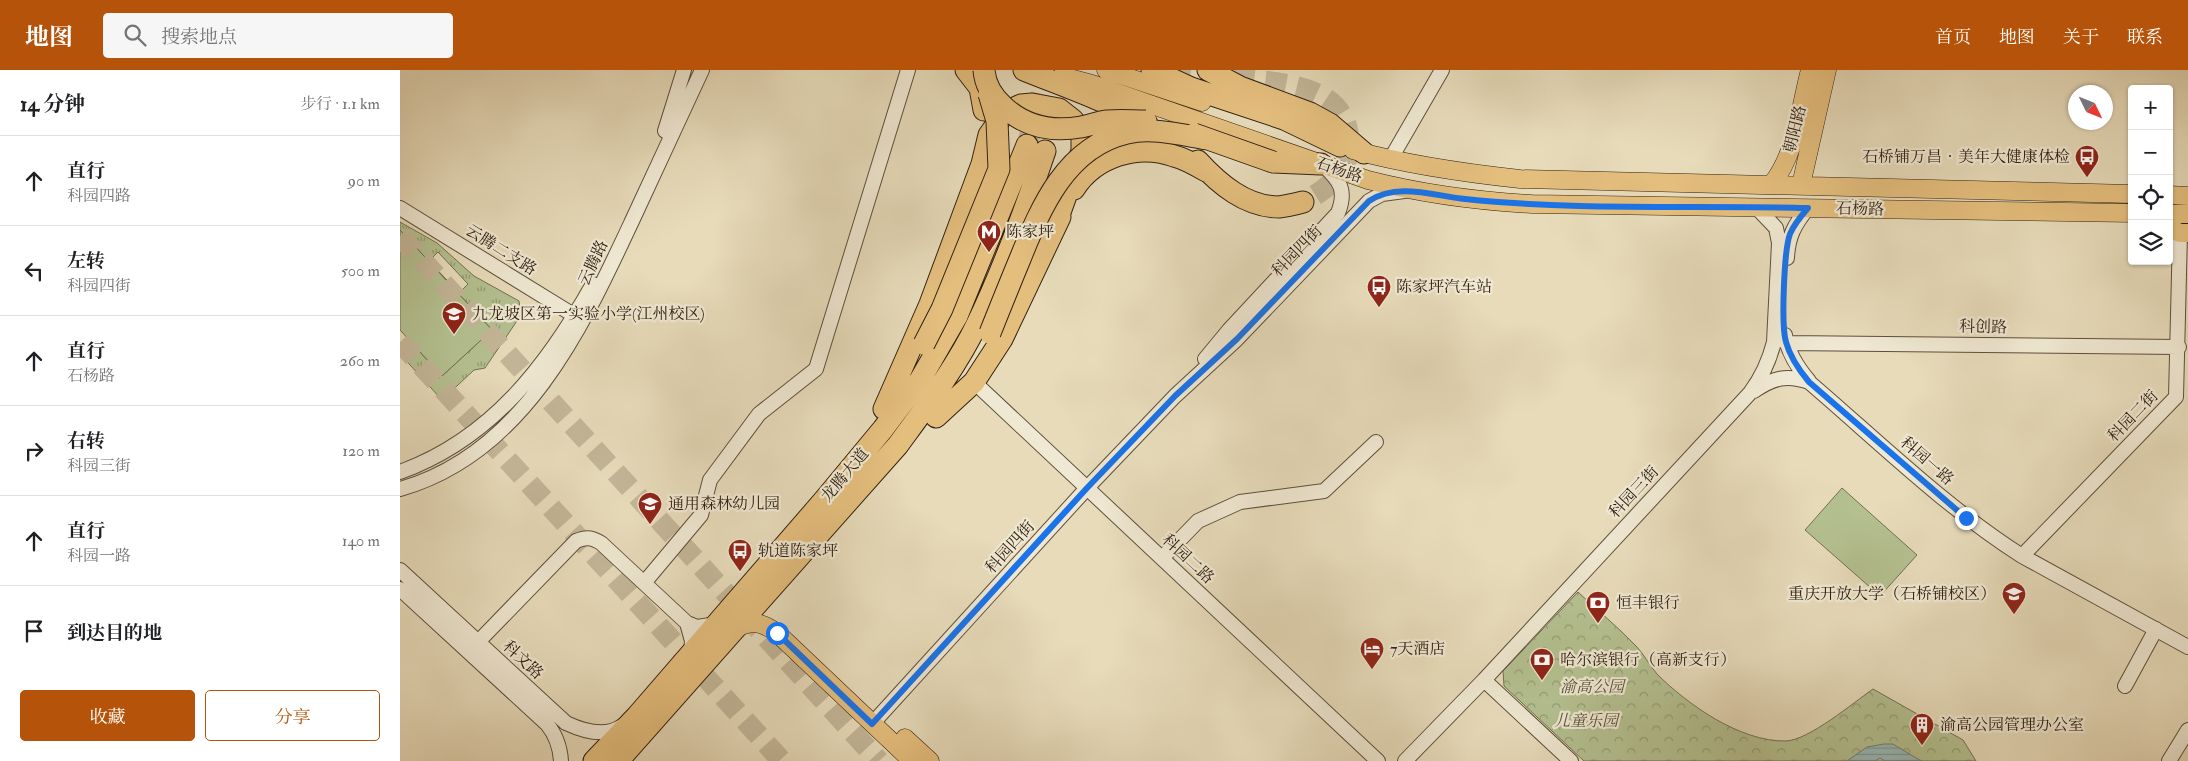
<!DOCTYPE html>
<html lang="zh">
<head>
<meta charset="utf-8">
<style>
  body { margin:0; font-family:"IM FELL Double Pica","Noto Serif SC",serif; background:#f6f6f6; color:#202124 }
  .controls { position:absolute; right:15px; top:15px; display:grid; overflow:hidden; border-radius:5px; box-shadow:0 1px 4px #0004 }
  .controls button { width:45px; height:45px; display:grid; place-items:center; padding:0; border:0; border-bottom:1px solid #e0e0e0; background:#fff; color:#202124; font:25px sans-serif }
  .compass { position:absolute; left:1668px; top:15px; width:45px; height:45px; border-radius:50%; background:#fff; box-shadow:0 1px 4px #0004; rotate:133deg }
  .stop { position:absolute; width:15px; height:15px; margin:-11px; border:4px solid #1a73e8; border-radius:50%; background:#fff }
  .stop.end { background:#1a73e8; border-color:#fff; box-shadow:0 1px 5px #0008 }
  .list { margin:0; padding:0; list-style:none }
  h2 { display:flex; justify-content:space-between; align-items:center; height:65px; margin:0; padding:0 20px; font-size:21px }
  h2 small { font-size:16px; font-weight:400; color:#757577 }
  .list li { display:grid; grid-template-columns:32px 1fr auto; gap:15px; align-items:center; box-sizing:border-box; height:90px; padding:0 20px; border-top:1px solid #e0e0e0 }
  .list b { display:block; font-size:19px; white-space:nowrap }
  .list p { margin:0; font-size:16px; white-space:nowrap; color:#757577 }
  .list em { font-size:16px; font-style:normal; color:#757577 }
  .actions { display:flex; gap:10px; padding:15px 20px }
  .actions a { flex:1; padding:11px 0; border:1px solid #b45309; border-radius:5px; text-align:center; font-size:18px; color:#b45309 }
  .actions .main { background:#b45309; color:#fff }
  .icon { flex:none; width:28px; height:28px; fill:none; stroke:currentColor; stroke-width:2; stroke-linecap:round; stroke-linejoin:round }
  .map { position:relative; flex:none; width:1788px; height:691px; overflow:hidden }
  header { display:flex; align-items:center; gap:30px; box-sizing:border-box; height:70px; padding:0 25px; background:#b45309; color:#fff }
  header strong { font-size:24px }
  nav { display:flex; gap:28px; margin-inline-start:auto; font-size:18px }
  .search { width:350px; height:45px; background:#f6f6f6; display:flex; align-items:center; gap:12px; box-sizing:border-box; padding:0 18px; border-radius:5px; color:#757577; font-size:19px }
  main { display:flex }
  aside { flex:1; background:#fff }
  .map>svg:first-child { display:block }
</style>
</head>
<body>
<header>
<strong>地图</strong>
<div class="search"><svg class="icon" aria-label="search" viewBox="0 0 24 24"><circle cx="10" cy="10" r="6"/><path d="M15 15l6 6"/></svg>搜索地点</div>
<nav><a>首页</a><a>地图</a><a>关于</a><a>联系</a></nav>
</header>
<main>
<aside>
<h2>14 分钟<small>步行 · 1.1 km</small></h2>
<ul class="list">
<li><svg class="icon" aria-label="ahead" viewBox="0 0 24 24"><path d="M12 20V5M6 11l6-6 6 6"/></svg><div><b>直行</b><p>科园四路</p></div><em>90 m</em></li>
<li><svg class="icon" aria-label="left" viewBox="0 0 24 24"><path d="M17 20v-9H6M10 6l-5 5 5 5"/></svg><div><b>左转</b><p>科园四街</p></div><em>500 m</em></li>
<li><svg class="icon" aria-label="ahead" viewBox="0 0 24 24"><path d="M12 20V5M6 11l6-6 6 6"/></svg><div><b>直行</b><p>石杨路</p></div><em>260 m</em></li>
<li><svg class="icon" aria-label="right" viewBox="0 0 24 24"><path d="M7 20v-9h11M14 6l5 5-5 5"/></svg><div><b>右转</b><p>科园三街</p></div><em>120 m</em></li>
<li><svg class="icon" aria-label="ahead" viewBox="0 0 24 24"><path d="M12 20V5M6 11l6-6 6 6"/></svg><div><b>直行</b><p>科园一路</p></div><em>140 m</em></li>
<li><svg class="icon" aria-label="arrive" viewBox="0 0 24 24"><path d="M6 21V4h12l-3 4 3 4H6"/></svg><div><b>到达目的地</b></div></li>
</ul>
<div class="actions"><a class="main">收藏</a><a>分享</a></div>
</aside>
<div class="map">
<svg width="1788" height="691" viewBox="0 0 1788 691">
  <defs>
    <pattern id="grass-tufts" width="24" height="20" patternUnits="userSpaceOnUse" patternTransform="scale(1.25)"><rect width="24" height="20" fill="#b4c090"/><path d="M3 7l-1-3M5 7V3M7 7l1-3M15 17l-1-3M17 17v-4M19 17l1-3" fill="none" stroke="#939c74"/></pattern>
    <pattern id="forest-crowns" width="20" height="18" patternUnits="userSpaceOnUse" patternTransform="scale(1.25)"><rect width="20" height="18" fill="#b4c090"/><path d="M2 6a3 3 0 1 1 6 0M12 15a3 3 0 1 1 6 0" fill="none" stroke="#939c74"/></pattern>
    <pattern id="water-rules" width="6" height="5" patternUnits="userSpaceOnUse" patternTransform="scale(1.25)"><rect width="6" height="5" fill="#98b9b6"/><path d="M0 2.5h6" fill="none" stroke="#7d9693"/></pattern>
  </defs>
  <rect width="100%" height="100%" fill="#e7dbba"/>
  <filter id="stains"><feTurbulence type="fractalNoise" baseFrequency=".004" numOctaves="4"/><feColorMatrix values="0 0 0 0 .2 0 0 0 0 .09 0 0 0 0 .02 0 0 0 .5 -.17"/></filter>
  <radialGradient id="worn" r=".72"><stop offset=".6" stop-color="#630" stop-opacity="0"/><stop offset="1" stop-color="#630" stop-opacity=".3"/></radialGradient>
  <!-- grass -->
  <path fill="url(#grass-tufts)" stroke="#727051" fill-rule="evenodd" d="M0,152L37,173L74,206L119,231L121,245L85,298L74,300L42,330L0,284V275L7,268L42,306L92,260L0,160ZM38,182L68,214L59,223L29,191Z"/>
  <!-- forest -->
  <path fill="url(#forest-crowns)" stroke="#727051" d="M1178,522C1197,540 1218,557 1236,576C1244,584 1249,595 1257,604C1287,634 1340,672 1386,671C1409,670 1453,633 1473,619L1563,670L1576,691H1184L1104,616L1103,601Z"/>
  <!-- garden -->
  <path fill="#b4c090" stroke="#727051" d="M0,160L92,260L42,306L0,260Z
    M1442,418L1517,485L1480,526L1405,460Z"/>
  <!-- water -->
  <path fill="url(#water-rules)" stroke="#6f7c74" d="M1484,674H1493L1521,691H1485L1480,688L1475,691H1447L1467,677Z"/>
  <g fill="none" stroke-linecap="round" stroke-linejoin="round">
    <!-- highway-tunnel -->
    <path stroke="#c3b698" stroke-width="21" stroke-dasharray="21 11" stroke-linecap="butt" d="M770,0C794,5 820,7 845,9C889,14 951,17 949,77C948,103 924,122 903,132
      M627,75L648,0
      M0,166L479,691
      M0,272L382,691"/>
    <defs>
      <path id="minor" d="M265,61L284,0
        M990,90L1042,0
        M0,138L180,249
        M1387,188C1388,167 1394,155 1408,138
        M1385,265C1388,283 1397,297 1409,311
        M1386,273L1779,277
        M805,289L829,260L938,143C947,120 940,111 923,95
        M574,312L978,691
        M1354,321C1373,308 1387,304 1409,312C1478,371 1545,437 1622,486L1788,577
        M0,402C91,369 147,296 193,214
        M0,419C124,384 182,258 232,151C255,101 279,50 302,0
        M1622,486L1776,327L1780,163
        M762,488L798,451L840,432L924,421L976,372
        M0,500L166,653C183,661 205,668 222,656
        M244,513L301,445L310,410L359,344L416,299L508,0
        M0,519L147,654C156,665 160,676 161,691
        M78,572L176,471C186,467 191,467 201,473L287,553
        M291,582L292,571L287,553L297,557L317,554
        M1084,610L1171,691
        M1725,616L1756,559
        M472,654L687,418L775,326L837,269L969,131L982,124L1004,121
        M1005,691L1084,610L1350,323C1362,307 1369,292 1374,272L1379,173L1376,158L1356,137
        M1769,691L1788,660"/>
      <path id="major" d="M706,0L802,32
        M662,6L692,14L968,110C1023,124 1076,131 1132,134L1732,143
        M953,80C1008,95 1064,103 1120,109L1732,124
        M1371,115C1396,85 1400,38 1410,0
        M1401,115L1427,0
        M1769,125L1788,126
        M1769,144H1788
        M1769,158L1780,163H1788
        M336,558C352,550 362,552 377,563L512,691
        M505,668L530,691"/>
      <path id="highway" d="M566,0L580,18L584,40
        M624,0C666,17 708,31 747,54
        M752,0L791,18L884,49L940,76
        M808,0L840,17L910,43L930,54L964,83
        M798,91C819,114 846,137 879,137C887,136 895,134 903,132
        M873,92L921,94
        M674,119C695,86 738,73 774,86C786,89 796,95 806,101
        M484,339L530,234L582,94L589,65L603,45L612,39L621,35L632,34L659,39L673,50L682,67V81L654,159
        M536,347L574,312L602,269L660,147
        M194,691L237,646L425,429L483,359L520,310L557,246L627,75
        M218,691L498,375C525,338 557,296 577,254C604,198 625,140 645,81"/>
    </defs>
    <!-- minor casing -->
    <use href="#minor" stroke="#5e4f3c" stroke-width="16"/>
    <!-- major casing -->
    <use href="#major" stroke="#312012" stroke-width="19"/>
    <!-- highway casing -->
    <use href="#highway" stroke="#312012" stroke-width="23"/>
    <!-- minor -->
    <use href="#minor" stroke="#efe8d2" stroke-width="14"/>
    <!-- major -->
    <use href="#major" stroke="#e4be7d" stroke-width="18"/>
    <!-- highway -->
    <use href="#highway" stroke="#e4be7d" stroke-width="21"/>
    <defs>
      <path id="highway-bridge" d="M584,0C585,14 593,27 603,36C625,57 652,62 681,57C690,55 699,52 707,51C720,50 733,51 746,51
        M794,64L873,92
        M590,263C600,238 610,213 620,189C641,137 666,77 727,63C752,57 782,65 807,69
        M524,274L542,239L599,99L597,51L589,24"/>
    </defs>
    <!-- highway-bridge casing -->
    <use href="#highway-bridge" stroke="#312012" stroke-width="23" stroke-linecap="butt"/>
    <!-- highway-bridge -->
    <use href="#highway-bridge" stroke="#e4be7d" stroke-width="21"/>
  </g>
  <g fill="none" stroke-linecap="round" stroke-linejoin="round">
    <!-- route -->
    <path stroke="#1a73e8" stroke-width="6" d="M377,563L472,654L687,418L775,326L837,269L969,131C997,112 1035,126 1065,129C1179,141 1294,135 1408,138C1401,146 1394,154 1390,164C1384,180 1381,255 1386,272C1390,287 1399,300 1409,312L1566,448"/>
  </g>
  <!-- icons -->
  <defs>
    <symbol id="bus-pin" viewBox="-11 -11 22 30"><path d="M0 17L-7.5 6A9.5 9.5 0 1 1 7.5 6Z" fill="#8f2418" stroke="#efe8d2"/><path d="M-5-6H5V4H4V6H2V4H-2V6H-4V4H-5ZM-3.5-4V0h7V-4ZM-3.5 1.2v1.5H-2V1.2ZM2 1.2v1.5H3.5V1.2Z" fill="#fff"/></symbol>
    <symbol id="metro-pin" viewBox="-11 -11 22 30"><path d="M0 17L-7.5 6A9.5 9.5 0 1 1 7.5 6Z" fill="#8f2418" stroke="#efe8d2"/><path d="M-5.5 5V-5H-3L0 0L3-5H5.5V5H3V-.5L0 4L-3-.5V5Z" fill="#fff"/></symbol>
    <symbol id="school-pin" viewBox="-11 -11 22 30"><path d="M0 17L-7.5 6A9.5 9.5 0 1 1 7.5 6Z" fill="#8f2418" stroke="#efe8d2"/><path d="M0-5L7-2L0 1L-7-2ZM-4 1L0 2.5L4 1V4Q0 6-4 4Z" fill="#fff"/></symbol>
    <symbol id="university-pin" viewBox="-11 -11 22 30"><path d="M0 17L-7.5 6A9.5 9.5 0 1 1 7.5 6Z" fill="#8f2418" stroke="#efe8d2"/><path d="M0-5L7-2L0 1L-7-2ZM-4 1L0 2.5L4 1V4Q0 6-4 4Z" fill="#fff"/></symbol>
    <symbol id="bank-pin" viewBox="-11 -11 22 30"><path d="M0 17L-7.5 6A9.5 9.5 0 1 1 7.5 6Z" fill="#8f2418" stroke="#efe8d2"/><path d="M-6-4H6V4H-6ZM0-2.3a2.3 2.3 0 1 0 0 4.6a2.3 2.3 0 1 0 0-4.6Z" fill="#fff"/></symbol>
    <symbol id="hotel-pin" viewBox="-11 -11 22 30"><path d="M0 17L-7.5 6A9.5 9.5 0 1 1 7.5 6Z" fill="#8f2418" stroke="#efe8d2"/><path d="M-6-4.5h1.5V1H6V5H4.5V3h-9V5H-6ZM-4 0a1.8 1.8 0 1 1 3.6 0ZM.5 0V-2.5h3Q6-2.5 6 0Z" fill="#fff"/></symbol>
    <symbol id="building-pin" viewBox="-11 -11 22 30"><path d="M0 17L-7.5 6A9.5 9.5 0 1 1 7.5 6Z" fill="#8f2418" stroke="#efe8d2"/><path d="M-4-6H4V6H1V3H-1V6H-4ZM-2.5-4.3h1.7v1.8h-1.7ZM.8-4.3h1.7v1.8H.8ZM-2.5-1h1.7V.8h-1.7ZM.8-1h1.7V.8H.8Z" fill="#fff"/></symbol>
  </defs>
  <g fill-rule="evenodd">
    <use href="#bus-pin" x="1673" y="73" width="28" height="38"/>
    <use href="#metro-pin" x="575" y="148" width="28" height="38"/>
    <use href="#bus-pin" x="965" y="203" width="28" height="38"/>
    <use href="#school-pin" x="40" y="230" width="28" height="38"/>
    <use href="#school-pin" x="236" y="420" width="28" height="38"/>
    <use href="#bus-pin" x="326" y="467" width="28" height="38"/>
    <use href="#university-pin" x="1600" y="510" width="28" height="38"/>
    <use href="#bank-pin" x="1184" y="519" width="28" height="38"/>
    <use href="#hotel-pin" x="958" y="565" width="28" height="38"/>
    <use href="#bank-pin" x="1128" y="576" width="28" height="38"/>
    <use href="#building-pin" x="1508" y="641" width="28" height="38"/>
  </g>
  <g text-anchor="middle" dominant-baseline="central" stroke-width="4.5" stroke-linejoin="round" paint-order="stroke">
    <!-- street labels -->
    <g font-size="16" fill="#312012" stroke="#efe8d2">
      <text transform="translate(1395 59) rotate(-76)">朝阳路</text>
      <text transform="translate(939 100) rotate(19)">石杨路</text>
      <text transform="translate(1460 139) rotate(1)">石杨路</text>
      <text transform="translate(101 180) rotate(32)">云腾二支路</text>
      <text transform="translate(897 181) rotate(-46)">科园四街</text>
      <text transform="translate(193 193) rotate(-65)">云腾路</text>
      <text transform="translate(1583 257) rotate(1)">科创路</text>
      <text transform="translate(1733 346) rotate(-46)">科园二街</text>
      <text transform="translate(1527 391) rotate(41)">科园一路</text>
      <text transform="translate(445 405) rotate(-50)">龙腾大道</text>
      <text transform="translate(1234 422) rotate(-47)">科园三街</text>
      <text transform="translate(610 477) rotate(-48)">科园四街</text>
      <text transform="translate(788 489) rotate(43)">科园二路</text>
      <text transform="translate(123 590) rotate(43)">科文路</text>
    </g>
    <!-- poi labels -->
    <g font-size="16" fill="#312012" stroke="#efe8d2" text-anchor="start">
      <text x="1670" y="87" text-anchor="end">石桥铺万昌‧美年大健康体检</text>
      <text x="606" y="162">陈家坪</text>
      <text x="996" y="217">陈家坪汽车站</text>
      <text x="72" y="244">九龙坡区第一实验小学(江州校区)</text>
      <text x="268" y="434">通用森林幼儿园</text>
      <text x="358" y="481">轨道陈家坪</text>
      <text x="1596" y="524" text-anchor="end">重庆开放大学（石桥铺校区）</text>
      <text x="1216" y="533">恒丰银行</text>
      <text x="990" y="579">7天酒店</text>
      <text x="1160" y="590">哈尔滨银行（高新支行）</text>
      <text x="1540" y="655">渝高公园管理办公室</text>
    </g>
    <!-- park labels -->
    <g font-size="16" font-style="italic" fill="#585038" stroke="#efe8d2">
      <text x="1192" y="617">渝高公园</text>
      <text x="1186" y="651">儿童乐园</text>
    </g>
  </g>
  <rect width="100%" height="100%" filter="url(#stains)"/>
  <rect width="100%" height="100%" fill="url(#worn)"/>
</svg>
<div class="controls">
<button>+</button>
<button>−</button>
<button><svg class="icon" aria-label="locate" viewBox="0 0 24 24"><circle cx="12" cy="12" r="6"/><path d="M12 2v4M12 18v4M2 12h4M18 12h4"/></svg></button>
<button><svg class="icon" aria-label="layers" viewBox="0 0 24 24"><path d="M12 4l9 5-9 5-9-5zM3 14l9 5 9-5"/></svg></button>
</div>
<svg class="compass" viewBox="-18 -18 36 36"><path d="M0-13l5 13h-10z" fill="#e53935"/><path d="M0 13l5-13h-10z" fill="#757577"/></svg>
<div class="stop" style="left:377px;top:563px"></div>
<div class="stop end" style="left:1566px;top:448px"></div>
</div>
</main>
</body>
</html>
